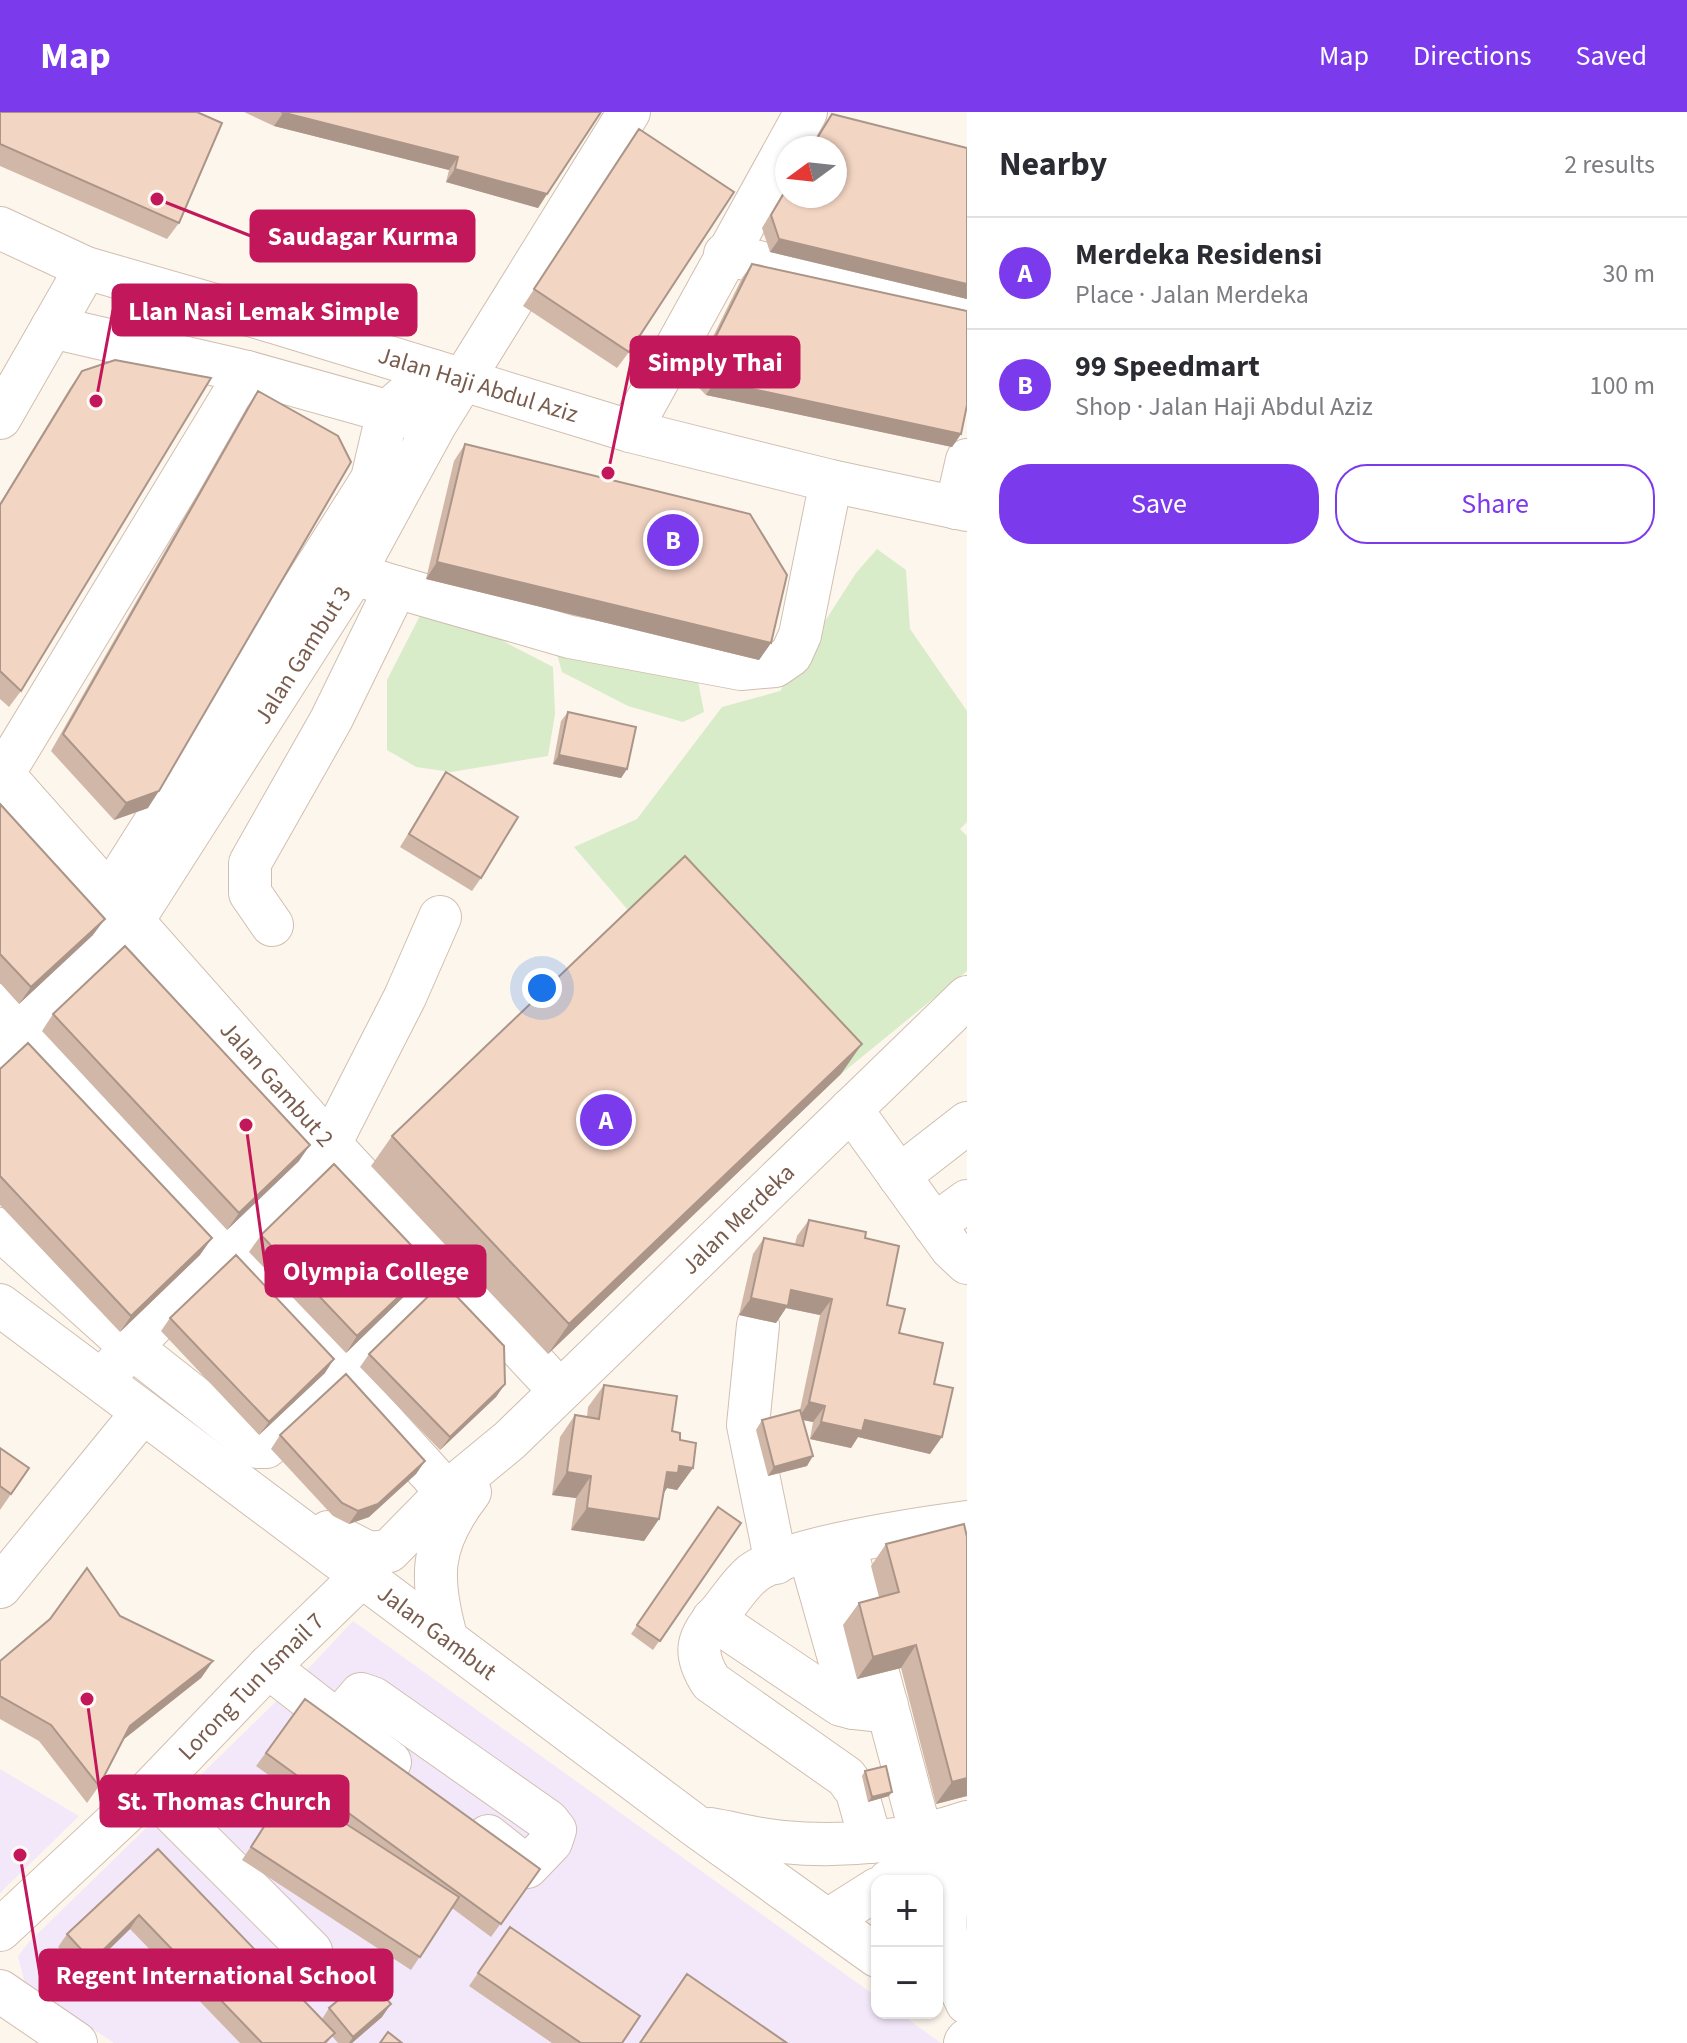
<!DOCTYPE html>
<html lang="en">
<head>
<meta charset="utf-8">
<style>
  body { margin:0; font-family:"Source Sans 3",sans-serif; background:#f2f2f3; color:#2b2b33 }
  .controls { position:absolute; right:24px; bottom:24px; display:grid; overflow:hidden; border-radius:16px; box-shadow:0 2px 6px #0004 }
  .controls button { width:72px; height:72px; display:grid; place-items:center; padding:0; border:0; border-bottom:2px solid #e1e1e2; background:#fff; color:#2b2b33; font:40px sans-serif }
  .compass { position:absolute; left:775px; top:24px; width:72px; height:72px; border-radius:50%; background:#fff; box-shadow:0 2px 6px #0004; rotate:255deg }
  .you { position:absolute; left:542px; top:876px; width:28px; height:28px; margin:-20px; border:6px solid #fff; border-radius:50%; background:#1a73e8; box-shadow:0 0 0 12px #1a73e833 }
  .badge { display:grid; place-items:center; width:52px; height:52px; border-radius:50%; background:#7c3aed; color:#fff; font-size:26px; font-weight:700 }
  .pin { position:absolute; translate:-50% -50%; border:4px solid #fff; box-shadow:0 2px 8px #0006 }
  .list { margin:0; padding:0; list-style:none }
  h2 { display:flex; justify-content:space-between; align-items:center; height:104px; margin:0; padding:0 32px; font-size:34px }
  h2 small { font-size:26px; font-weight:400; color:#7c7c81 }
  .list li { display:grid; grid-template-columns:52px 1fr auto; gap:24px; align-items:center; box-sizing:border-box; height:112px; padding:0 32px; border-top:2px solid #e1e1e2 }
  .list b { display:block; font-size:30px; white-space:nowrap }
  .list p { margin:0; font-size:26px; white-space:nowrap; color:#7c7c81 }
  .list em { font-size:26px; font-style:normal; color:#7c7c81 }
  .actions { display:flex; gap:16px; padding:24px 32px }
  .actions a { flex:1; padding:18px 0; border:2px solid #7c3aed; border-radius:32px; text-align:center; font-size:28px; color:#7c3aed }
  .actions .main { background:#7c3aed; color:#fff }
  .map { position:relative; flex:none; width:967px; height:1931px; overflow:hidden }
  header { display:flex; align-items:center; gap:48px; box-sizing:border-box; height:112px; padding:0 40px; background:#7c3aed; color:#fff }
  header strong { font-size:38px }
  nav { display:flex; gap:44px; margin-inline-start:auto; font-size:28px }
  main { display:flex }
  aside { flex:1; background:#fff }
  .map>svg:first-child { display:block }
</style>
</head>
<body>
<header>
<strong>Map</strong>
<nav><a>Map</a><a>Directions</a><a>Saved</a></nav>
</header>
<main>
<div class="map">
<svg width="967" height="1931" viewBox="0 0 967 1931">
  <rect width="100%" height="100%" fill="#fdf6ec"/>
  <!-- education -->
  <path fill="#f3e8fa" d="M353,1509L877,1885V1901H899L941,1931H114L25,1872L18,1844L29,1830L291,1575Z
    M0,1657L79,1704L0,1781Z"/>
  <!-- green -->
  <path fill="#d8ecc9" d="M877,437L906,458L910,517L967,599V710L960,717L967,724V859L841,962L664,774L633,804L574,735L637,707L722,595L780,579L856,461Z
    M427,490L553,555L555,602L548,644L451,660L416,655L387,638V568Z
    M554,531L694,548L704,600L683,610L628,594L562,560Z"/>
  <g fill="none" stroke-linecap="round" stroke-linejoin="round">
    <defs>
      <g id="minor">
        <path id="s1" d="M0,116L86,156L277,211L630,319L831,369L967,398"/>
        <path d="M725,142L967,200"/>
        <path d="M52,215L247,260L415,307"/>
        <path d="M0,306L86,156"/>
        <path d="M630,319L806,0"/>
        <path d="M956,396L967,348"/>
        <path d="M396,475L570,525L741,557L775,554L791,543L800,523L831,369"/>
        <path id="s2" d="M0,659L330,1032L560,1279"/>
        <path d="M3,662L247,260"/>
        <path d="M109,783L372,367L388,299L434,259"/>
        <path d="M272,813L250,781V751L331,608L396,475L370,467"/>
        <path d="M0,893L228,1138L447,1380"/>
        <path id="s3" d="M0,934L132,810L354,462L435,313L629,0"/>
        <path d="M851,997L951,1136L967,1151"/>
        <path d="M899,1064L967,1011"/>
        <path d="M934,1113L967,1089"/>
        <path d="M0,1117L131,1235L258,1335H266L443,1172"/>
        <path id="s4" d="M0,1193L697,1715L877,1844"/>
        <path d="M758,1213L748,1313L776,1451"/>
        <path d="M113,1256L131,1235L330,1032L405,885L440,805"/>
        <path id="s5" d="M328,1420L369,1441L389,1439L447,1380L510,1328L967,885"/>
        <path d="M845,1432L864,1507"/>
        <path d="M809,1440L853,1596L871,1598L887,1593"/>
        <path d="M0,1475L143,1300"/>
        <path d="M713,1507L841,1593L853,1596"/>
        <path d="M447,1528C429,1465 430,1432 470,1380"/>
        <path d="M268,1555L390,1650"/>
        <path d="M878,1561L921,1722"/>
        <path d="M337,1610L361,1582L373,1586L548,1709L555,1718L551,1730L527,1755L488,1724"/>
        <path d="M150,1678L311,1839"/>
        <path d="M710,1717C734,1721 759,1728 783,1730C842,1736 912,1729 967,1710"/>
        <path d="M871,1730L857,1680L846,1665L711,1570C692,1540 697,1526 720,1500C730,1488 740,1472 752,1462C784,1436 922,1416 967,1410"/>
        <path d="M967,1734C937,1790 940,1836 967,1891"/>
        <path d="M889,1769L962,1722"/>
        <path d="M828,1808L877,1777"/>
        <path id="s6" d="M0,1818L150,1678L268,1555L363,1463"/>
        <path d="M0,1879L76,1931"/>
        <path d="M965,1931L967,1928"/>
      </g>
    </defs>
    <!-- minor casing -->
    <use href="#minor" stroke="#d1beb0" stroke-width="44"/>
    <!-- minor -->
    <use href="#minor" stroke="#fff" stroke-width="42"/>
  </g>
  <!-- wall -->
  <path fill="#d1b7a8" d="M0,0L179,111L167,127L0,54Z
    M244,0H601L538,96L446,70L449,58L274,14Z
    M832,2L967,36V187L770,140L762,116L787,74V84L835,36H810Z
    M639,17L629,240L617,256L523,194Z
    M752,152L961,322L952,335L706,283L697,274L696,259L742,166Z
    M82,259L21,579L9,595L0,587V391L70,276Z
    M258,279L148,696L114,708L51,639L247,295Z
    M465,332L771,531L759,548L426,467L454,349Z
    M568,600L627,657L621,666L553,652L561,609Z
    M446,660L481,766L472,779L400,735Z
    M0,692L93,823L19,892L0,871Z
    M53,902L299,1049L227,1118L42,919Z
    M0,957L200,1143L120,1220L0,1093Z
    M841,962L548,1242L371,1054L392,1024Z
    M809,1108L865,1126L887,1193L899,1221L934,1272L930,1342L858,1325L851,1336L810,1327L813,1310L803,1308L807,1354L768,1364L756,1318L762,1308L800,1298L820,1203L786,1196L776,1211L739,1203L753,1142L764,1126L795,1132L797,1124Z
    M261,1123L419,1170L346,1241L249,1140Z
    M170,1206L325,1261L259,1323L161,1219Z
    M369,1242L505,1272L496,1285L440,1338L360,1255Z
    M604,1273L672,1319L680,1328L693,1356L677,1378L667,1376L663,1382L659,1407L644,1429L571,1418L576,1386L552,1383L560,1325L575,1303L587,1305L588,1295Z
    M280,1323L425,1349L416,1362L369,1405L349,1412L333,1404L271,1337Z
    M0,1336L29,1356L0,1398Z
    M718,1395L741,1411L653,1538L631,1522Z
    M967,1425V1684L936,1692L901,1556L857,1567L843,1513L859,1491L879,1485L871,1454L886,1432Z
    M120,1504L213,1549L201,1566L124,1627L99,1674L87,1691L39,1629L0,1607V1549Z
    M305,1587L540,1757L491,1825L452,1796L411,1858L242,1748L288,1677L256,1654Z
    M865,1659L889,1684L868,1690L862,1664Z
    M158,1737L322,1907L329,1896L382,1905L352,1931H338L332,1924L327,1931H240L130,1817L83,1863L58,1835L67,1822Z
    M510,1815L622,1931H552L469,1874Z"/>
  <!-- shaded-wall -->
  <path fill="#aa9588" d="M283,1L458,45L449,58L274,14Z
    M455,57L547,82L538,96L446,70Z
    M779,127L967,172V187L770,140Z
    M715,269L961,322L952,335L706,283Z
    M437,450L771,531L759,548L426,467Z
    M559,643L627,657L621,666L553,652Z
    M159,679L148,696L114,708L126,691Z
    M105,807L93,823L19,892L31,875Z
    M862,932L841,962L548,1242L569,1212Z
    M310,1033L299,1049L227,1118L239,1101Z
    M212,1126L200,1143L120,1220L131,1204Z
    M431,1154L419,1170L346,1241L357,1224Z
    M791,1178L832,1187L820,1203L786,1196L776,1211L739,1203L751,1186Z
    M334,1247L325,1261L259,1323L269,1310Z
    M505,1272L496,1285L440,1338L450,1325Z
    M809,1290L825,1294L813,1310L798,1307Z
    M865,1308L942,1325L930,1342L858,1325L851,1336L810,1327L821,1310Z
    M813,1344L807,1354L768,1364L774,1355Z
    M425,1349L416,1362L369,1405L349,1412L358,1399Z
    M679,1354L693,1356L677,1378L667,1376L662,1384L667,1360Z
    M567,1360L591,1364L576,1386L552,1383Z
    M587,1396L659,1407L644,1429L571,1418Z
    M916,1533L901,1556L857,1567L873,1545Z
    M213,1549L201,1566L119,1631L130,1614Z
    M967,1666V1684L936,1692L952,1670Z
    M892,1680L889,1684L868,1690L872,1685Z
    M139,1803L130,1817L83,1863L92,1849Z
    M391,1892L382,1905L352,1931H349L353,1925Z"/>
  <!-- building -->
  <path fill="#f3d5c3" stroke="#aa9588" stroke-width="2" d="M0,0H197L222,11L179,111L0,32Z
    M281,0H601L547,82L455,57L458,45Z
    M832,2L967,36V172L779,127L771,103L787,76V84H835V36H811Z
    M639,17L734,80L629,240L534,177Z
    M752,152L967,199V293L961,322L715,269L706,261L705,246Z
    M115,248L211,266L21,579L0,559V393L82,259Z
    M258,279L338,324L351,350L159,679L126,691L63,622Z
    M465,332L750,402L787,463L771,531L437,450Z
    M568,600L636,615L627,657L559,643Z
    M446,660L518,705L481,766L409,722Z
    M0,692L105,807L31,875L0,842Z
    M685,744L862,932L569,1212L392,1024Z
    M125,834L310,1033L239,1101L53,902Z
    M28,931L212,1126L131,1204L0,1064V957Z
    M334,1052L431,1154L357,1224L261,1123Z
    M809,1108L866,1120L865,1126L899,1134L887,1193L905,1197L899,1221L943,1231L934,1272L953,1276L942,1325L865,1308L862,1319L821,1310L825,1294L809,1290L832,1187L791,1178L788,1194L751,1186L764,1126L803,1134Z
    M236,1143L334,1247L269,1310L170,1206Z
    M443,1170L504,1234L505,1272L450,1325L369,1242Z
    M346,1262L425,1349L378,1392L358,1399L342,1391L280,1323Z
    M604,1273L677,1284L672,1319L680,1321V1328L696,1331L693,1356L679,1354L678,1361L667,1360L659,1407L587,1396L591,1364L567,1360L575,1303L599,1307Z
    M800,1298L813,1344L774,1355L762,1308Z
    M0,1336L29,1356L11,1382L0,1374Z
    M718,1395L741,1411L660,1529L637,1513Z
    M964,1412L967,1425V1666L952,1670L916,1533L873,1545L859,1491L899,1480L886,1432Z
    M87,1456L120,1504L213,1549L130,1614L99,1674L51,1613L0,1584V1549L50,1507Z
    M305,1587L540,1757L501,1812L266,1641Z
    M886,1654L892,1680L872,1685L865,1659Z
    M289,1675L459,1785L420,1845L251,1735Z
    M158,1737L335,1921L324,1931H262L139,1803L92,1849L67,1822Z
    M510,1815L640,1904L622,1931H581L478,1861Z
    M687,1862L787,1931H640Z
    M367,1864L391,1892L353,1925L329,1896Z
    M388,1920L402,1931H380Z"/>
  <g text-anchor="middle" dominant-baseline="central" stroke-width="8" stroke-linejoin="round" paint-order="stroke">
    <!-- street labels -->
    <g font-size="24" fill="#7a5c4d" stroke="#fffaf3">
      <text stroke="none"><textPath href="#s1" startOffset="504">Jalan Haji Abdul Aziz</textPath></text>
      <text stroke="none"><textPath href="#s3" startOffset="498">Jalan Gambut 3</textPath></text>
      <text stroke="none"><textPath href="#s2" startOffset="418">Jalan Gambut 2</textPath></text>
      <text stroke="none"><textPath href="#s5" startOffset="548">Jalan Merdeka</textPath></text>
      <text stroke="none"><textPath href="#s4" startOffset="546">Jalan Gambut</textPath></text>
      <text stroke="none"><textPath href="#s6" startOffset="350">Lorong Tun Ismail 7</textPath></text>
    </g>
  </g>
  <!-- callouts -->
  <path fill="none" stroke="#c2185b" stroke-width="3" d="M157 87L251 124M96 289L113 198M608 361L631 250M246 1013L266 1159M87 1587L101 1689M20 1743L40 1863"/>
  <g fill="#c2185b" stroke="#fffaf3" stroke-width="3">
    <circle cx="157" cy="87" r="8"/>
    <circle cx="96" cy="289" r="8"/>
    <circle cx="608" cy="361" r="8"/>
    <circle cx="246" cy="1013" r="8"/>
    <circle cx="87" cy="1587" r="8"/>
    <circle cx="20" cy="1743" r="8"/>
  </g>
  <g fill="#c2185b" stroke="#c2185b" stroke-width="3">
    <rect x="251" y="99" width="223" height="50" rx="8"/>
    <rect x="113" y="173" width="303" height="50" rx="8"/>
    <rect x="631" y="225" width="168" height="50" rx="8"/>
    <rect x="266" y="1134" width="219" height="50" rx="8"/>
    <rect x="101" y="1664" width="247" height="50" rx="8"/>
    <rect x="40" y="1838" width="352" height="50" rx="8"/>
  </g>
  <g font-size="26" text-anchor="middle" font-weight="bold" fill="#fff">
    <text x="363" y="133">Saudagar Kurma</text>
    <text x="264" y="208">Llan Nasi Lemak Simple</text>
    <text x="715" y="259">Simply Thai</text>
    <text x="376" y="1168">Olympia College</text>
    <text x="224" y="1698">St. Thomas Church</text>
    <text x="216" y="1872">Regent International School</text>
  </g>
</svg>
<div class="controls">
<button>+</button>
<button>−</button>
</div>
<svg class="compass" viewBox="-18 -18 36 36"><path d="M0-13l5 13h-10z" fill="#e53935"/><path d="M0 13l5-13h-10z" fill="#7c7c81"/></svg>
<div class="you"></div>
<div class="pin badge" style="left:606px;top:1008px">A</div>
<div class="pin badge" style="left:673px;top:428px">B</div>
</div>
<aside>
<h2>Nearby<small>2 results</small></h2>
<ul class="list">
<li><span class="badge">A</span><div><b>Merdeka Residensi</b><p>Place · Jalan Merdeka</p></div><em>30 m</em></li>
<li><span class="badge">B</span><div><b>99 Speedmart</b><p>Shop · Jalan Haji Abdul Aziz</p></div><em>100 m</em></li>
</ul>
<div class="actions"><a class="main">Save</a><a>Share</a></div>
</aside>
</main>
</body>
</html>
